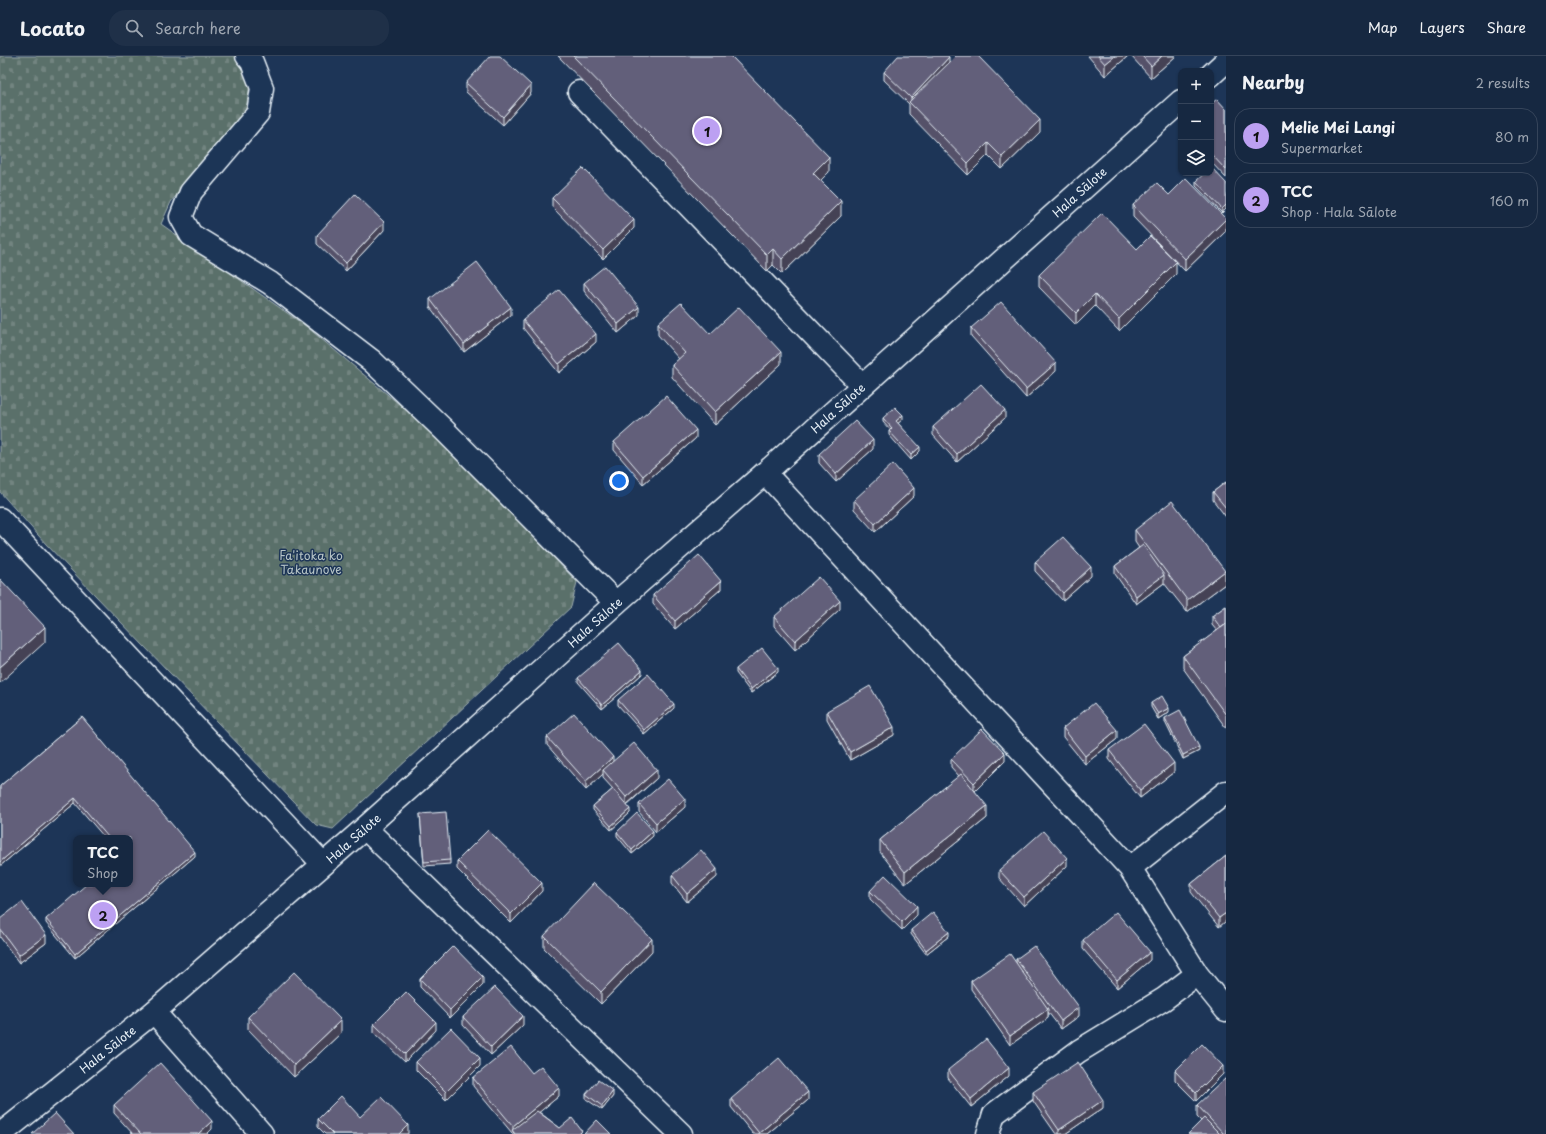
<!DOCTYPE html>
<html lang="en">
<head>
<meta charset="utf-8">
<style>
  body { margin:0; font-family:"Playpen Sans",sans-serif; background:#1f3048; color:#f1f3f6 }
  .controls { position:absolute; right:12px; top:12px; display:grid; overflow:hidden; border-radius:8px; box-shadow:0 1px 3px #0004 }
  .controls button { width:36px; height:36px; display:grid; place-items:center; padding:0; border:0; border-bottom:1px solid #35445a; background:#162841; color:#f1f3f6; font:20px sans-serif }
  .you { position:absolute; left:619px; top:425px; width:14px; height:14px; margin:-10px; border:3px solid #fff; border-radius:50%; background:#1a73e8; box-shadow:0 0 0 6px #1a73e833 }
  .badge { display:grid; place-items:center; width:26px; height:26px; border-radius:50%; background:#bca0f2; color:#111; font-size:13px; font-weight:700 }
  .pin { position:absolute; translate:-50% -50%; border:2px solid #fff; box-shadow:0 1px 4px #0006 }
  .popup { position:absolute; left:73px; top:779px; width:60px; height:52px; box-sizing:border-box; display:grid; place-content:center; border-radius:8px; background:#162841; filter:drop-shadow(0 1px 3px #0005); font-size:13px; white-space:nowrap; color:#9ea6b1 }
  .popup b { font-size:15px; color:#f1f3f6 }
  .popup::after { content:''; position:absolute; left:50%; top:100%; margin-left:-8px; border:8px solid transparent; border-top-color:#162841 }
  .list { margin:0; padding:0; list-style:none }
  h2 { display:flex; justify-content:space-between; align-items:center; height:52px; margin:0; padding:0 16px; font-size:17px }
  h2 small { font-size:13px; font-weight:400; color:#9ea6b1 }
  .list li { display:grid; grid-template-columns:26px 1fr auto; gap:12px; align-items:center; box-sizing:border-box; height:56px; margin:0 8px 8px; padding:0 8px; border:1px solid #35445a; border-radius:16px }
  .list b { display:block; font-size:15px; white-space:nowrap }
  .list p { margin:0; font-size:13px; white-space:nowrap; color:#9ea6b1 }
  .list em { font-size:13px; font-style:normal; color:#9ea6b1 }
  .icon { flex:none; width:22px; height:22px; fill:none; stroke:currentColor; stroke-width:2; stroke-linecap:round; stroke-linejoin:round }
  .map { position:relative; flex:none; width:1226px; height:1078px; overflow:hidden }
  header { display:flex; align-items:center; gap:24px; box-sizing:border-box; height:56px; padding:0 20px; background:#162841; border-bottom:1px solid #35445a }
  header strong { font-size:19px }
  nav { display:flex; gap:22px; margin-inline-start:auto; font-size:14px }
  .search { width:280px; height:36px; background:#1f3048; display:flex; align-items:center; gap:10px; box-sizing:border-box; padding:0 14px; border-radius:16px; color:#9ea6b1; font-size:15px }
  main { display:flex }
  aside { flex:1; background:#162841 }
  .map>svg:first-child { display:block }
</style>
</head>
<body>
<header>
<strong>Locato</strong>
<div class="search"><svg class="icon" aria-label="search" viewBox="0 0 24 24"><circle cx="10" cy="10" r="6"/><path d="M15 15l6 6"/></svg>Search here</div>
<nav><a>Map</a><a>Layers</a><a>Share</a></nav>
</header>
<main>
<div class="map">
<svg width="1226" height="1078" viewBox="0 0 1226 1078">
  <defs>
    <pattern id="cemetery-stones" width="16" height="16" patternUnits="userSpaceOnUse"><rect width="16" height="16" fill="#5a6f6a"/><path d="M2 7V4a2 2 0 0 1 4 0v3zM10 15v-3a2 2 0 0 1 4 0v3z" fill="#728480"/></pattern>
  </defs>
  <rect width="100%" height="100%" fill="#1d3557"/>
  <filter id="ink" filterUnits="userSpaceOnUse"><feTurbulence type="fractalNoise" baseFrequency=".025" numOctaves="2"/><feDisplacementMap in="SourceGraphic" scale="8" xChannelSelector="R" yChannelSelector="G"/><feConvolveMatrix kernelMatrix="1 2 1 2 8 2 1 2 1" color-interpolation-filters="sRGB"/></filter>
  <g filter="url(#ink)">
    <!-- cemetery -->
    <path fill="url(#cemetery-stones)" stroke="#a1b0b1" d="M0,0H235L251,22L246,53L171,146L161,168L307,271L431,375L577,526L571,551L333,773L316,769L46,488L0,436Z"/>
    <g fill="none" stroke-linecap="round" stroke-linejoin="round">
      <defs>
        <path id="street" d="M247,0L252,6L262,32L258,57L191,136L181,161L191,179L270,227L372,305L443,373L616,547
          M579,36L862,329
          M765,417L1130,812L1197,918L1226,954
          M0,463L323,808
          M365,772L681,1078
          M1130,812L1226,736
          M154,956L262,1078
          M988,1078L994,1058L1079,995L1164,943L1197,918"/>
        <g id="secondary">
          <path d="M1211,19L1226,5"/>
          <path id="s1" d="M1,1078L154,956L365,772L616,547L765,417L1181,45"/>
        </g>
      </defs>
      <!-- street casing -->
      <use href="#street" stroke="#e8f1f8" stroke-width="25"/>
      <!-- secondary casing -->
      <use href="#secondary" stroke="#e8f1f8" stroke-width="25"/>
      <!-- street -->
      <use href="#street" stroke="#1d3557" stroke-width="22"/>
      <!-- secondary -->
      <use href="#secondary" stroke="#1d3557" stroke-width="22"/>
    </g>
    <!-- wall -->
    <path fill="#545169" stroke="#e8f1f8" d="M558,0H731L829,116L821,124L841,160L782,218L773,209L767,215Z
      M1088,0H1128L1105,20Z
      M1131,0H1176L1151,22Z
      M949,6L1040,76L1002,113L988,99L968,119L909,58V48L884,24V16Z
      M466,27L531,37L503,69L466,36Z
      M1211,48L1226,53V122L1211,106Z
      M1196,125L1226,127L1222,157L1196,130Z
      M1169,139L1226,163V175L1185,215L1133,161V149Z
      M552,142L634,172L603,203L552,151Z
      M384,174L346,215L317,188V179Z
      M1137,193L1176,218L1119,275L1095,250L1076,269L1039,231V219Z
      M584,227L639,259L618,277L584,235Z
      M430,243L511,259L464,296L430,251Z
      M523,264L596,286L559,317L523,272Z
      M658,267L710,278L781,308L715,369L672,321V309L679,303L658,279Z
      M971,272L1056,315L1026,342L971,280Z
      M883,362L903,363L898,367L920,395L911,404L889,379V375L890,374L883,366Z
      M1005,362L957,406L933,379V371Z
      M696,382L643,428L614,394V386Z
      M873,393L836,426L819,407V398Z
      M1226,426V461L1213,444V436Z
      M914,440L875,476L854,453V444Z
      M1135,474L1225,528L1187,556L1164,527L1136,548L1115,518V510L1139,492L1135,486Z
      M1035,506L1091,520L1063,545L1035,515Z
      M721,533L675,573L653,548V539Z
      M1226,550V672L1183,612V600L1217,575L1212,569V560Z
      M840,553L795,594L774,570V561Z
      M736,613L778,616L751,637L736,617Z
      M642,618L602,653L578,626V622Z
      M618,644L674,652L644,678L618,649Z
      M1151,647L1169,656L1158,663L1151,651Z
      M827,655L894,679L850,704L827,663Z
      M82,661L195,800L75,902L46,867V863L130,828V782H105L75,747L0,810V730Z
      M1165,662L1199,695L1183,703L1165,666Z
      M1063,672L1117,683L1085,708L1063,681Z
      M547,681L613,706L657,722L627,749L630,757L611,774L593,754V750L613,733L603,722V718L586,734L547,689Z
      M1109,694L1174,716L1140,742L1109,703Z
      M951,703L1005,705L975,735L987,762L905,828L880,796V784L959,720L951,711Z
      M639,748L685,751L656,776L639,756Z
      M420,758L450,804V808L424,810Z
      M617,776L653,780L632,798L617,780Z
      M1226,800V865L1219,871L1191,836V828Z
      M457,805L542,835L511,867L457,813Z
      M1067,810L1024,850L999,822V814Z
      M672,819L717,821L687,846L672,827Z
      M870,835L917,859L902,874L870,843Z
      M0,863L46,887L19,907L0,881Z
      M911,874L949,880L926,898L911,878Z
      M544,880L652,895L601,948L544,892Z
      M1083,884L1150,904L1117,932L1083,893Z
      M1016,903L1079,960L1061,973L1048,956V962L1010,989L971,933V925L1016,907Z
      M420,923L483,929L450,962L420,931Z
      M248,961L341,977L294,1021L248,973Z
      M463,961L523,969L491,999L463,969Z
      M374,968L436,974L405,1006L374,977Z
      M416,1006L480,1010L446,1044L416,1014Z
      M948,1014L1009,1020L971,1051L948,1022Z
      M1175,1015L1223,1018L1196,1045L1175,1024Z
      M532,1017L559,1040L539,1056L560,1072L582,1078H512V1077L473,1030V1022Z
      M1033,1036L1103,1052L1065,1078H1056L1033,1045Z
      M586,1038L613,1040L602,1054L586,1043Z
      M731,1043L808,1044L767,1078H753L731,1051Z
      M114,1049L212,1073L207,1078H133L114,1057Z
      M1197,1049L1226,1078H1188L1201,1065L1197,1061Z
      M360,1061L408,1078H325L318,1071V1063Z"/>
    <!-- shaded-wall -->
    <path fill="#454255" stroke="#e8f1f8" d="M1115,0H1128L1105,20V8Z
      M1162,0H1176L1151,22V10Z
      M949,1V10L911,48V42Z
      M531,29V37L503,69V61Z
      M1040,64V76L1002,113V101Z
      M988,87V99L968,119V107Z
      M829,101V116L813,132V117Z
      M841,145V160L782,218V203Z
      M1226,149V153L1222,157V153Z
      M1226,163V175L1185,215V203Z
      M634,164V172L603,203V194Z
      M384,166V174L346,215V207Z
      M773,193V209L767,215V199Z
      M1176,206V218L1119,275V263Z
      M1095,238V250L1076,269V257Z
      M511,251V259L464,296V288Z
      M639,251V259L618,277V268Z
      M596,278V286L559,317V308Z
      M781,296V308L715,369V356Z
      M1056,307V315L1026,342V333Z
      M1005,354V362L957,406V398Z
      M903,359V363L896,369V365Z
      M696,374V382L643,428V420Z
      M873,384V393L836,426V418Z
      M920,391V395L911,404V399Z
      M914,432V440L875,476V468Z
      M1091,511V520L1063,545V537Z
      M1225,515V528L1187,556V544Z
      M1164,519V527L1136,548V540Z
      M721,525V533L675,573V565Z
      M840,545V553L795,594V585Z
      M45,571V586L0,627V611Z
      M778,612V616L751,637V633Z
      M642,614V618L602,653V649Z
      M674,648V652L644,678V674Z
      M1169,652V656L1158,663V658Z
      M894,671V679L850,704V696Z
      M1117,674V683L1085,708V700Z
      M1199,691V695L1183,703V699Z
      M1005,697V705L974,736V727Z
      M613,701V710L603,714V718L586,734V725Z
      M1174,707V716L1140,742V734Z
      M657,714V722L626,749V741Z
      M75,742V747L0,810V806Z
      M685,743V751L656,776V767Z
      M987,750V762L905,828V816Z
      M630,753V757L611,774V770Z
      M653,775V780L632,798V794Z
      M195,796V800L75,902V898Z
      M1067,802V810L1024,850V841Z
      M717,813V821L687,846V838Z
      M542,827V835L511,867V858Z
      M917,850V859L902,874V866Z
      M1226,857V865L1219,871V862Z
      M949,876V880L926,898V894Z
      M46,879V887L19,907V899Z
      M652,883V895L601,948V936Z
      M1150,896V904L1117,932V924Z
      M483,921V929L450,962V954Z
      M1079,951V960L1061,973V965Z
      M1048,953V962L1010,989V980Z
      M523,960V969L491,999V991Z
      M341,964V977L294,1021V1009Z
      M436,966V974L405,1006V998Z
      M480,1002V1010L446,1044V1036Z
      M1223,1010V1018L1196,1045V1037Z
      M1009,1012V1020L971,1051V1043Z
      M559,1032V1040L514,1077L513,1076V1070Z
      M613,1035V1040L602,1054V1050Z
      M808,1036V1044L767,1078H759V1077Z
      M1103,1044V1052L1065,1078H1059V1074Z
      M212,1065V1073L207,1078H198Z
      M408,1069V1078H399Z"/>
    <!-- building -->
    <path fill="#625e7a" stroke="#e8f1f8" d="M490,0H500L531,29L503,61L466,27Z
      M573,0H731L829,101L813,117L841,145L782,203L773,193L767,199Z
      M898,0H948L949,1L911,42L884,16Z
      M956,0H978L1040,64L1002,101L988,87L968,107L909,46Z
      M1098,0H1115L1105,8Z
      M1142,0H1162L1151,10Z
      M1217,43L1226,53V114L1211,98V48Z
      M1211,111L1226,127V149L1222,153L1196,125L1205,117H1211Z
      M583,112L634,164L603,194L552,142Z
      M1186,122L1226,163L1185,203L1133,149L1157,127L1169,139Z
      M355,138L384,166L346,207L317,179Z
      M1102,157L1137,193L1150,180L1176,206L1119,263L1095,238L1076,257L1039,219Z
      M477,206L511,251L464,288L430,243Z
      M605,210L639,251L618,268L584,227Z
      M559,234L596,278L559,308L523,264Z
      M1001,246L1056,307L1026,333L971,272Z
      M681,247L710,278L739,251L781,296L715,356L672,309L685,297L658,267Z
      M981,328L1005,354L957,398L933,371Z
      M666,340L696,374L643,420L614,386Z
      M895,351L903,359L896,365L920,391L911,399L889,375L892,372L883,362Z
      M855,365L873,384L836,418L819,398Z
      M893,408L914,432L875,468L854,444Z
      M1226,426V452L1213,436Z
      M1172,445L1225,515L1187,544L1135,474Z
      M1063,481L1091,511L1063,537L1035,506Z
      M1143,489L1164,519L1136,540L1115,510Z
      M699,499L721,525L675,565L653,539Z
      M819,521L840,545L795,585L774,561Z
      M0,523L45,571L0,611Z
      M1226,550V568L1221,572L1212,560Z
      M1226,568V659L1183,600Z
      M619,587L642,614L602,649L578,622Z
      M762,592L778,612L751,633L736,613Z
      M648,618L674,648L644,674L618,644Z
      M870,630L894,671L850,696L827,655Z
      M1162,640L1169,652L1158,658L1151,647Z
      M1094,647L1117,674L1085,700L1063,672Z
      M1180,654L1199,691L1183,699L1165,662Z
      M574,657L613,701L586,725L547,681Z
      M82,661L195,796L75,898L46,863L87,828H130V782H109L75,742L0,806V730Z
      M1144,668L1174,707L1140,734L1109,694Z
      M982,673L1005,697L974,727L951,703Z
      M634,687L657,714L626,741L603,714Z
      M961,718L987,750L905,816L880,784Z
      M668,723L685,743L656,767L639,748Z
      M613,733L630,753L611,770L593,750Z
      M446,756L450,804L424,806L420,758Z
      M637,757L653,775L632,794L617,776Z
      M488,774L542,827L511,858L457,805Z
      M1043,775L1067,802L1024,841L999,814Z
      M701,794L717,813L687,838L672,819Z
      M1226,800V857L1219,862L1191,828Z
      M885,819L917,850L902,866L870,835Z
      M594,827L652,883L601,936L544,880Z
      M22,846L46,879L19,899L0,873V863Z
      M933,856L949,876L926,894L911,874Z
      M1116,856L1150,896L1117,924L1083,884Z
      M453,890L483,921L450,954L420,923Z
      M1034,890L1079,951L1061,965L1016,903Z
      M1010,898L1048,953L1010,980L971,925Z
      M294,916L341,964L294,1009L248,961Z
      M495,931L523,960L491,991L463,961Z
      M406,936L436,966L405,998L374,968Z
      M451,972L480,1002L446,1036L416,1006Z
      M986,983L1009,1012L971,1043L948,1014Z
      M1202,988L1223,1010L1196,1037L1175,1015Z
      M511,991L532,1017L541,1010L559,1032L513,1070L473,1022Z
      M779,1002L808,1036L759,1077L731,1043Z
      M1078,1006L1103,1044L1059,1074L1033,1036Z
      M160,1007L212,1065L198,1078H141L114,1049Z
      M1226,1022V1078H1224L1197,1049Z
      M598,1024L613,1035L602,1050L586,1038Z
      M341,1040L360,1061L381,1041L408,1069L399,1078H333L318,1063Z
      M537,1055L560,1072L572,1062L582,1075L579,1078H515L512,1074Z
      M55,1057L74,1078H32Z
      M1204,1062L1220,1078H1188Z
      M597,1064L611,1078H584Z"/>
  </g>
  <g text-anchor="middle" dominant-baseline="central" stroke-width="3" stroke-linejoin="round" paint-order="stroke">
    <!-- street labels -->
    <g font-size="12" fill="#e8f1f8" stroke="#1d3557">
      <text stroke="none"><textPath href="#s1" startOffset="1432">Hala Sālote</textPath></text>
      <text stroke="none"><textPath href="#s1" startOffset="1108">Hala Sālote</textPath></text>
      <text stroke="none"><textPath href="#s1" startOffset="784">Hala Sālote</textPath></text>
      <text stroke="none"><textPath href="#s1" startOffset="460">Hala Sālote</textPath></text>
      <text stroke="none"><textPath href="#s1" startOffset="136">Hala Sālote</textPath></text>
    </g>
    <!-- park labels -->
    <g font-size="12" fill="#b6c4c6" stroke="#1d3557">
      <text x="311" y="499">Fa'itoka ko<tspan x="311" dy="14">Takaunove</tspan></text>
    </g>
  </g>
</svg>
<div class="controls">
<button>+</button>
<button>−</button>
<button><svg class="icon" aria-label="layers" viewBox="0 0 24 24"><path d="M12 4l9 5-9 5-9-5zM3 14l9 5 9-5"/></svg></button>
</div>
<div class="you"></div>
<div class="pin badge" style="left:707px;top:75px">1</div>
<div class="pin badge" style="left:103px;top:859px">2</div>
<div class="popup"><b>TCC</b>Shop</div>
</div>
<aside>
<h2>Nearby<small>2 results</small></h2>
<ul class="list">
<li><span class="badge">1</span><div><b>Melie Mei Langi</b><p>Supermarket</p></div><em>80 m</em></li>
<li><span class="badge">2</span><div><b>TCC</b><p>Shop · Hala Sālote</p></div><em>160 m</em></li>
</ul>
</aside>
</main>
</body>
</html>
